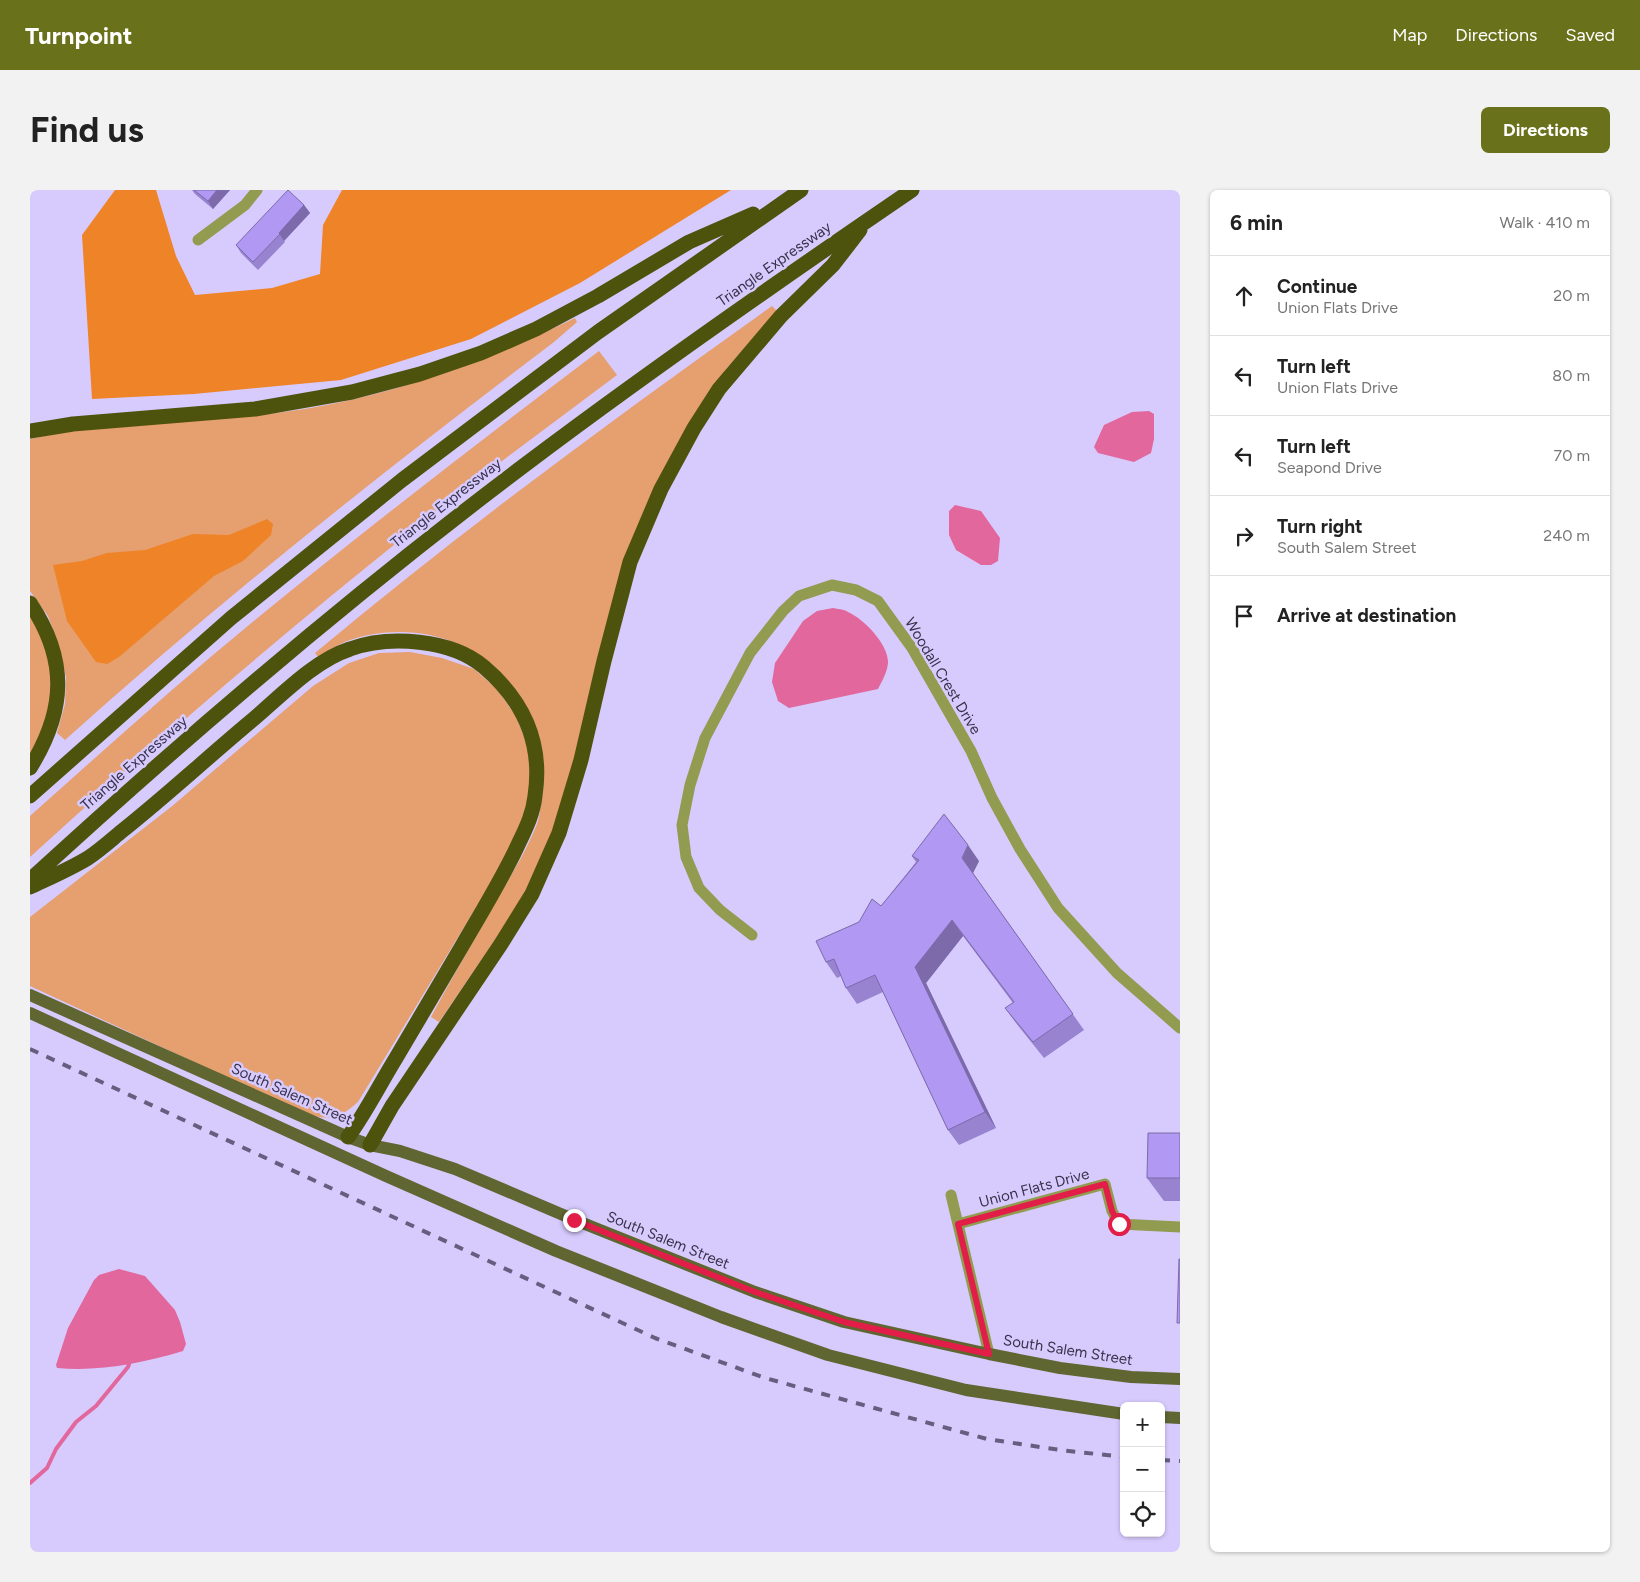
<!DOCTYPE html>
<html lang="en">
<head>
<meta charset="utf-8">
<style>
  body { margin:0; font-family:Figtree,sans-serif; background:#f2f2f2; color:#222 }
  .controls { position:absolute; right:15px; bottom:15px; display:grid; overflow:hidden; border-radius:8px; box-shadow:0 1px 4px #0004 }
  .controls button { width:45px; height:45px; display:grid; place-items:center; padding:0; border:0; border-bottom:1px solid #e0e0e0; background:#fff; color:#222; font:25px sans-serif }
  .stop { position:absolute; width:15px; height:15px; margin:-11px; border:4px solid #e11d48; border-radius:50%; background:#fff }
  .stop.end { background:#e11d48; border-color:#fff; box-shadow:0 1px 5px #0008 }
  .list { margin:0; padding:0; list-style:none }
  h2 { display:flex; justify-content:space-between; align-items:center; height:65px; margin:0; padding:0 20px; font-size:21px }
  h2 small { font-size:16px; font-weight:400; color:#767676 }
  .list li { display:grid; grid-template-columns:32px 1fr auto; gap:15px; align-items:center; box-sizing:border-box; height:80px; padding:0 20px; border-top:1px solid #e0e0e0 }
  .list b { display:block; font-size:19px; white-space:nowrap }
  .list p { margin:0; font-size:16px; white-space:nowrap; color:#767676 }
  .list em { font-size:16px; font-style:normal; color:#767676 }
  .icon { flex:none; width:28px; height:28px; fill:none; stroke:currentColor; stroke-width:2; stroke-linecap:round; stroke-linejoin:round }
  .map { position:relative; flex:none; width:1150px; height:1362px; overflow:hidden; border-radius:8px }
  header { display:flex; align-items:center; gap:30px; box-sizing:border-box; height:70px; padding:0 25px; background:#69721a; color:#fff }
  header strong { font-size:24px }
  nav { display:flex; gap:28px; margin-inline-start:auto; font-size:18px }
  .intro { display:flex; align-items:center; justify-content:space-between; box-sizing:border-box; height:120px; padding:0 30px }
  h1 { margin:0; font-size:35px }
  .button { padding:12px 22px; border-radius:8px; background:#69721a; color:#fff; font-size:18px; font-weight:700 }
  main { display:flex; gap:30px; padding:0 30px }
  aside { flex:1; background:#fff; border-radius:8px; box-shadow:0 1px 4px #0004 }
  .map>svg:first-child { display:block }
</style>
</head>
<body>
<header>
<strong>Turnpoint</strong>
<nav><a>Map</a><a>Directions</a><a>Saved</a></nav>
</header>
<div class="intro"><h1>Find us</h1><a class="button">Directions</a></div>
<main>
<div class="map">
<svg width="1150" height="1362" viewBox="0 0 1150 1362">
  <rect width="100%" height="100%" fill="#d7cbfe"/>
  <!-- green -->
  <path fill="#e69f6e" d="M742,116L747,121L697,178L661,230L631,287L527,632L492,710L409,832L401,827C421,789 443,752 464,715C479,689 496,662 507,634C510,626 510,617 512,608C522,548 492,488 438,459C402,439 356,437 317,451C307,455 297,462 288,467L285,463C432,340 586,227 742,116Z
    M545,128L547,132L524,152C356,279 191,410 35,550L27,543L35,514L36,487L29,456L18,426L0,401V249C88,230 179,233 268,220C366,205 456,171 545,128Z
    M569,161L587,185C518,237 448,288 380,342C250,446 123,555 0,667V626C74,560 148,493 225,430C337,338 453,249 569,161Z
    M0,426C16,451 25,485 20,515C17,533 8,550 0,566Z
    M380,462L412,468L444,479L467,499L486,526L498,557L501,591L495,625L476,668L328,912C308,929 304,930 278,925L0,796V727L141,617L283,496L319,473L349,463Z"/>
  <!-- forest -->
  <path fill="#ef8327" d="M85,0H126L146,66L165,105L242,98L290,84L293,35L312,0H701L550,93L441,149L311,190L164,204L62,209L52,45Z
    M237,329L243,334L241,345L213,371L184,386L89,467L77,474L66,472L37,431L23,375L52,371L77,363L115,360L163,344L199,345Z"/>
  <!-- water -->
  <path fill="#e2679c" d="M1119,221L1124,224V249L1121,263L1104,272L1068,263L1064,257L1074,235L1102,222Z
    M925,315L951,321L970,348L968,371L961,375H951L926,360L919,345V321Z
    M803,418C807,419 814,419 818,422C834,429 859,455 858,473C857,483 852,491 848,499L759,518L748,511L742,492L745,473L773,431L787,421Z
    M89,1079L115,1086L145,1120L150,1132L156,1154L153,1161C113,1173 69,1182 27,1178L26,1175L38,1138L64,1090L69,1085Z"/>
  <g fill="none" stroke-linecap="round" stroke-linejoin="round">
    <!-- stream -->
    <path stroke="#e2679c" stroke-width="4" d="M0,1293L17,1278L26,1259L46,1232L66,1216L98,1177L99,1174V1169"/>
    <!-- minor -->
    <path stroke="#929c51" stroke-width="11" d="M168,50L215,15L227,0
      M722,745L690,720L669,698L656,667L652,635L660,595L675,548L720,463L753,421L769,406L802,395L826,400L848,411L882,458L941,561L962,608L990,659L1028,718L1087,783L1150,838
      M921,1005L959,1164
      M928,1034L1075,994L1082,1021L1089,1034L1150,1037"/>
    <!-- primary -->
    <path stroke="#5f6631" stroke-width="12" d="M0,805L318,947L340,955L370,961L425,979L545,1030L725,1102L814,1132L959,1164L1030,1178L1101,1187L1150,1189
      M0,823L356,986L526,1061L691,1127L798,1165L936,1200L1094,1224
      M1131,1227L1150,1228"/>
    <!-- motorway -->
    <path stroke="#4d530d" stroke-width="15" d="M0,241L43,234L225,219L322,202L390,184L451,163L506,139L568,106L659,52L723,24
      M0,413C38,470 36,520 0,578
      M0,606L201,428L372,290L568,142L771,0
      M0,690C158,545 321,406 492,277C619,181 750,90 882,0
      M0,697C19,688 40,679 58,668C70,660 81,650 92,641C136,606 177,568 220,532C249,508 283,471 320,459C359,445 421,449 454,477C494,511 513,553 505,606C503,625 495,640 487,657C471,691 451,723 432,756C410,794 388,831 366,868C350,894 336,922 318,947
      M340,955L362,916L471,754L502,704L529,643L551,570L574,471L600,372L631,299L664,238L689,199L751,126L803,75L830,40"/>
    <!-- rail -->
    <path stroke="#665e7f" stroke-width="4" stroke-dasharray="9 9" stroke-linecap="butt" d="M0,859L625,1148L735,1188L957,1249L1030,1260L1094,1267
      M1131,1270L1150,1271"/>
  </g>
  <!-- wall -->
  <path fill="#9883d1" d="M162,0H200L183,19L165,4Z
    M274,15L280,23L254,51L255,52L228,80L211,63L206,55Z
    M882,666L949,671L943,683L1054,840L1014,868L986,833L975,818L983,813L933,746L896,793L966,938L929,955L918,940L853,802L827,814L816,798L811,786L807,788L796,772L829,732L851,716L886,672Z
    M1150,943V1011H1134L1117,988Z"/>
  <!-- shaded-wall -->
  <path fill="#7c6aaa" d="M187,0H200L183,19L178,11Z
    M274,15L280,23L254,51L249,43Z
    M938,655L949,671L943,683L932,668Z
    M922,730L933,746L896,793L966,938L955,922L885,777Z"/>
  <!-- building -->
  <path fill="#b198f3" stroke="#7c6aaa" d="M164,0H187L178,11Z
    M258,0L274,15L249,43L250,44L223,72L206,55Z
    M914,624L938,655L932,668L1043,824L1003,852L975,818L984,812L922,730L885,777L955,922L918,940L845,785L816,798L804,769L796,772L786,751L829,732L842,709L851,716L889,670L882,666Z
    M1118,943H1150V988H1117Z
    M1149,1069H1150V1133H1147Z"/>
  <g fill="none" stroke-linecap="round" stroke-linejoin="round">
    <!-- route -->
    <path stroke="#e11d48" stroke-width="6" d="M544,1030L725,1102L814,1132L959,1164L928,1034L1075,994L1082,1021L1089,1034"/>
  </g>
  <g text-anchor="middle" dominant-baseline="central" stroke-width="5" stroke-linejoin="round" paint-order="stroke">
    <!-- street labels -->
    <g font-size="15" fill="#38324b" stroke="#d7cbfe">
      <text transform="translate(744 74) rotate(-35)">Triangle Expressway</text>
      <text transform="translate(416 313) rotate(-38)">Triangle Expressway</text>
      <text transform="translate(913 486) rotate(59)">Woodall Crest Drive</text>
      <text transform="translate(104 573) rotate(-41)">Triangle Expressway</text>
      <text transform="translate(262 904) rotate(24)">South Salem Street</text>
      <text transform="translate(1004 998) rotate(-15)">Union Flats Drive</text>
      <text transform="translate(638 1050) rotate(22)">South Salem Street</text>
      <text transform="translate(1038 1160) rotate(9)">South Salem Street</text>
    </g>
  </g>
</svg>
<div class="controls">
<button>+</button>
<button>−</button>
<button><svg class="icon" aria-label="locate" viewBox="0 0 24 24"><circle cx="12" cy="12" r="6"/><path d="M12 2v4M12 18v4M2 12h4M18 12h4"/></svg></button>
</div>
<div class="stop" style="left:1089px;top:1034px"></div>
<div class="stop end" style="left:544px;top:1030px"></div>
</div>
<aside>
<h2>6 min<small>Walk · 410 m</small></h2>
<ul class="list">
<li><svg class="icon" aria-label="ahead" viewBox="0 0 24 24"><path d="M12 20V5M6 11l6-6 6 6"/></svg><div><b>Continue</b><p>Union Flats Drive</p></div><em>20 m</em></li>
<li><svg class="icon" aria-label="left" viewBox="0 0 24 24"><path d="M17 20v-9H6M10 6l-5 5 5 5"/></svg><div><b>Turn left</b><p>Union Flats Drive</p></div><em>80 m</em></li>
<li><svg class="icon" aria-label="left" viewBox="0 0 24 24"><path d="M17 20v-9H6M10 6l-5 5 5 5"/></svg><div><b>Turn left</b><p>Seapond Drive</p></div><em>70 m</em></li>
<li><svg class="icon" aria-label="right" viewBox="0 0 24 24"><path d="M7 20v-9h11M14 6l5 5-5 5"/></svg><div><b>Turn right</b><p>South Salem Street</p></div><em>240 m</em></li>
<li><svg class="icon" aria-label="arrive" viewBox="0 0 24 24"><path d="M6 21V4h12l-3 4 3 4H6"/></svg><div><b>Arrive at destination</b></div></li>
</ul>
</aside>
</main>
</body>
</html>
